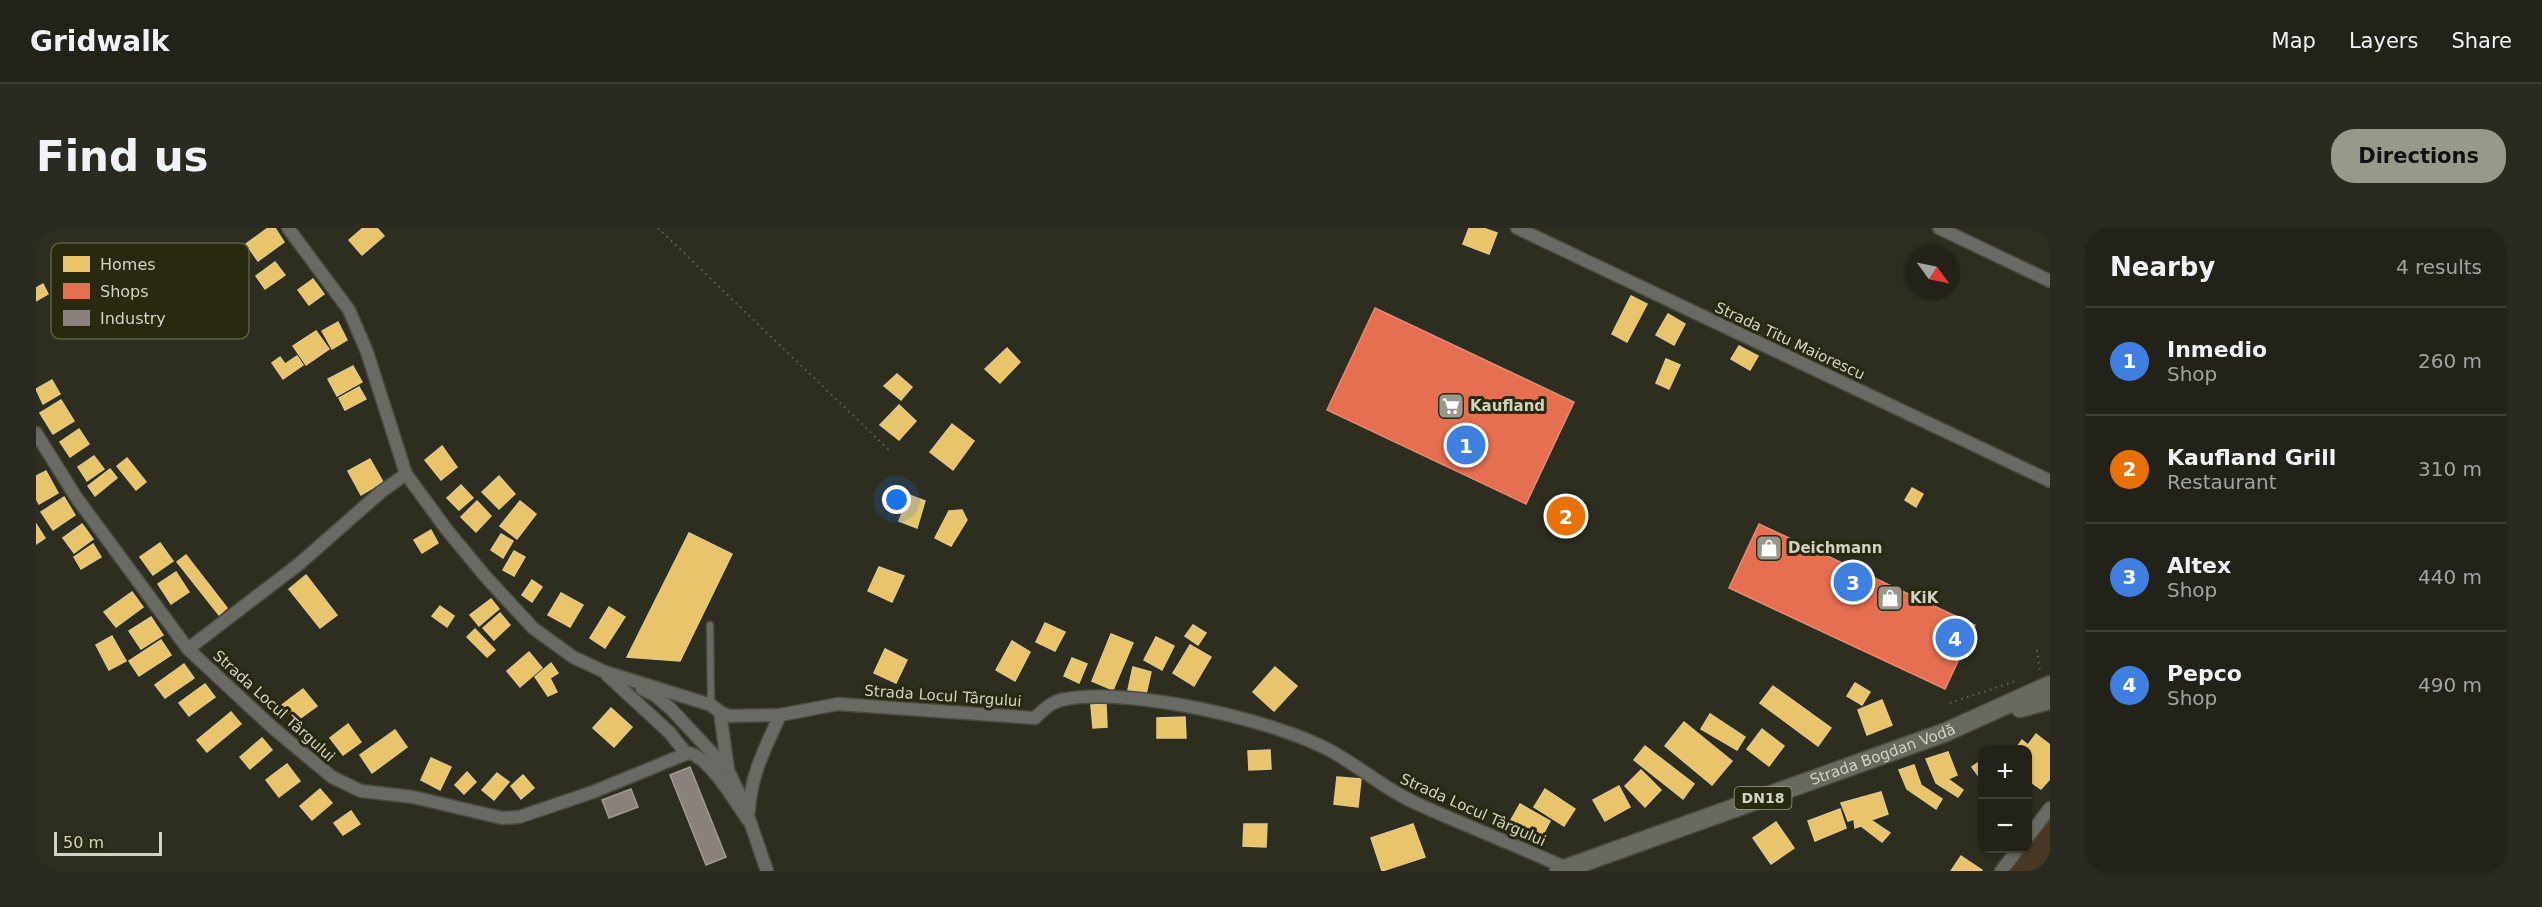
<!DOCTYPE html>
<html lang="en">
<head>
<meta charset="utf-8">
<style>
  body { margin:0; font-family:"DejaVu Sans",sans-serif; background:#2a2a21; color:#f1f3f6 }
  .controls { position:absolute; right:18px; bottom:18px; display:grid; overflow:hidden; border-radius:12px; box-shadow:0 2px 4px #0004 }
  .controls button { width:54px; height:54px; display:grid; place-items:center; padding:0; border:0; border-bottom:2px solid #3f3f37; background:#222218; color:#f1f3f6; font:30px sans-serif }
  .compass { position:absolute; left:1870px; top:18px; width:54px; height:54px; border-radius:50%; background:#222218; box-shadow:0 2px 4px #0004; rotate:123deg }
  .scale { position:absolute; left:18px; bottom:15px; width:108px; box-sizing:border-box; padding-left:6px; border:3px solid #d3d3c4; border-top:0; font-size:16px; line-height:21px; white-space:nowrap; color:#d3d3c4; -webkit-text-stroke:4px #292910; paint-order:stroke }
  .you { position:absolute; left:861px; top:272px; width:21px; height:21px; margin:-15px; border:4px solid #fff; border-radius:50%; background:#1a73e8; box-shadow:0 0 0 9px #1a73e833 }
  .badge { display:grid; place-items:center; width:39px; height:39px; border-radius:50%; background:#99998b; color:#fff; font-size:20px; font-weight:700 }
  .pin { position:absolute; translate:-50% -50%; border:3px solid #fff; box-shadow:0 2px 6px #0006 }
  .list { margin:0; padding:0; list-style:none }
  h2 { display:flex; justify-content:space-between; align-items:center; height:78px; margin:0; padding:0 24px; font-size:26px }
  h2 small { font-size:20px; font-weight:400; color:#a2a4a2 }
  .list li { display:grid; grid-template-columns:39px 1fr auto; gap:18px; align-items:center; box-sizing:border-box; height:108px; padding:0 24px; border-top:2px solid #3f3f37 }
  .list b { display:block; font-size:22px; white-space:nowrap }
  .list p { margin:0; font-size:20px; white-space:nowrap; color:#a2a4a2 }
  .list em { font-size:20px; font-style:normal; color:#a2a4a2 }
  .map { position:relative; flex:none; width:2014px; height:643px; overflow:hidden; border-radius:24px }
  header { display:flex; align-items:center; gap:36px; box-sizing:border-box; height:84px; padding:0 30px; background:#222218; border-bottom:2px solid #3f3f37 }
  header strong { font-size:28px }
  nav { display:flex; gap:33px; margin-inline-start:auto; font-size:21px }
  .intro { display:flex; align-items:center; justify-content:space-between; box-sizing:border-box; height:144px; padding:0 36px }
  h1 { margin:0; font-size:42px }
  .button { padding:15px 27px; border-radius:24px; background:#99998b; color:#111; font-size:21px; font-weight:700 }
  main { display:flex; gap:36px; padding:0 36px }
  aside { flex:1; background:#222218; border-radius:24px; box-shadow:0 2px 4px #0004 }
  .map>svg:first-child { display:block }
</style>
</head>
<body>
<header>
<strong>Gridwalk</strong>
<nav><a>Map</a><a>Layers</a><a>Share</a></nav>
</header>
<div class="intro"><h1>Find us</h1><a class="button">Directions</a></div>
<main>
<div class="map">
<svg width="2014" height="643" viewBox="0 0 2014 643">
  <rect width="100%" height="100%" fill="#2d2d20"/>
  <!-- green -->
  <path fill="#493824" d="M2014,589V643H1973Z"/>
  <!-- homes -->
  <path fill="#e9c46a" stroke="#e2c885" stroke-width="1.5" d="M232,0H239L248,14L222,33L210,16Z
    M327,0H341L348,8L326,27L313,12Z
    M1433,0H1447L1461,5L1453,26L1427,16Z
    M239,34L249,47L229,61L220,48Z
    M277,51L288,66L273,77L262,62Z
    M7,56L12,66L0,73V60Z
    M1595,68L1611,76L1591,114L1576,106Z
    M1632,86L1649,96L1638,117L1620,107Z
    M302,94L311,112L296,121L286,103Z
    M280,103L293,121L270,137L257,118Z
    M1703,118L1722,128L1714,142L1695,131Z
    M971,120L984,134L964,155L949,141Z
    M261,128L267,137L247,151L236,135L244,129L249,136Z
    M1630,131L1644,137L1633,161L1620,155Z
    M317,138L326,154L301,168L292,151Z
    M861,146L876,159L865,172L848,158Z
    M16,152L24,166L7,176L0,161Z
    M323,159L330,171L309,182L303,170Z
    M25,172L38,193L17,206L4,185Z
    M863,177L880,193L863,212L844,197Z
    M916,196L938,213L917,242L894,224Z
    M43,201L53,216L34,229L24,214Z
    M406,218L421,239L405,252L389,232Z
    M58,228L68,241L51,253L42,239Z
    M91,230L110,254L100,262L81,238Z
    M334,231L347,254L325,267L312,243Z
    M74,241L81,250L59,268L52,258Z
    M10,243L22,265L3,276L0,270V248Z
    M463,248L479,266L463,281L446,264Z
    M425,257L437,270L423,282L411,270Z
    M1876,260L1887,266L1880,279L1869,272Z
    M873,267L889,273L881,300L863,293Z
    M28,269L39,287L17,302L5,284Z
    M441,273L455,288L440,304L425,289Z
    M484,273L500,286L481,311L464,298Z
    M926,282L931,292L915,318L899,310L913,283Z
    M0,296L9,310L0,316Z
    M46,296L57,311L38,325L27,310Z
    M395,302L402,315L386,325L378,312Z
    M653,305L696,326L644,433L591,429Z
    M465,306L477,313L467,330L455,322Z
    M124,315L137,333L117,347L104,329Z
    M57,316L65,329L45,341L38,329Z
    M478,323L489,329L478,348L467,342Z
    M150,327L191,380L183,387L141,334Z
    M843,339L868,348L856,374L832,363Z
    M140,344L153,364L135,376L122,356Z
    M270,347L301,387L284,400L253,361Z
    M496,352L506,359L496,374L486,367Z
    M96,364L107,379L80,399L68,384Z
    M525,365L547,377L534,399L512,387Z
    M455,371L463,381L443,398L434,387Z
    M404,378L418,388L411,399L396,388Z
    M573,379L589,389L569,420L554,410Z
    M464,385L474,397L458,412L447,400Z
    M115,389L127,407L105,421L93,403Z
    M1009,395L1029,404L1019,423L1000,414Z
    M1157,397L1170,405L1162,417L1149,408Z
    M439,401L459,422L451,429L431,409Z
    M1075,406L1097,415L1077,462L1056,453Z
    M76,408L90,433L73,442L60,417Z
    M1120,409L1138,418L1126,442L1108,432Z
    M125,412L135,427L103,448L93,433Z
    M976,413L994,424L979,453L960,442Z
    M1154,417L1175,429L1158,458L1137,445Z
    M849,421L871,432L860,455L838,445Z
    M493,424L506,440L484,459L471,443Z
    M1036,430L1051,436L1043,455L1028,448Z
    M515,435L522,445L514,450L521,464L512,468L499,449Z
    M148,436L158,450L129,470L119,457Z
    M1097,439L1115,444L1110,466L1092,462Z
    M1239,439L1261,458L1238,483L1217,464Z
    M1819,455L1834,464L1826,477L1811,468Z
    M169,456L179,469L153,488L143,475Z
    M1737,458L1795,500L1782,518L1724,475Z
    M267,461L281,478L259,494L246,477Z
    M1846,472L1856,497L1831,507L1822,482Z
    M1070,476L1071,499L1057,500L1055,477Z
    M575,480L596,499L578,519L557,500Z
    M195,484L205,496L171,524L161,512Z
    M1674,486L1709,509L1701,522L1665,501Z
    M1149,489L1150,510H1121V490Z
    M1648,494L1696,533L1676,557L1629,518Z
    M312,496L325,514L307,527L294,510Z
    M1726,501L1748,518L1733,538L1711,521Z
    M359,502L371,519L336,545L324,527Z
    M2000,506L2014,517V551L2005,561L1992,552V522H1979L1986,512L1992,517Z
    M226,510L236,522L214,541L204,529Z
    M1609,518L1658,556L1647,571L1598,532Z
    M1234,522L1235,541L1213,542L1212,523Z
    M1912,524L1921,547L1912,551L1927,562L1922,569L1900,555L1890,531Z
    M395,530L415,539L404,562L385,552Z
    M1946,532V553L1936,539Z
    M251,536L264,553L243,569L230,552Z
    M1878,537L1885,557L1906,571L1900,581L1871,561L1863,542Z
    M1605,542L1625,562L1609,579L1589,558Z
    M431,544L440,554L428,566L419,557Z
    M461,545L473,554L458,572L446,562Z
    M487,547L498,560L485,571L475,558Z
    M1301,549L1325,551L1322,579L1298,576Z
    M1583,558L1594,579L1569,593L1557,572Z
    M284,561L296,575L276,592L264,578Z
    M1509,561L1539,581L1528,598L1498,579Z
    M1845,564L1852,586L1835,592L1854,605L1846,614L1825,598L1819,600L1818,591L1812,593L1805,575Z
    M1484,576L1514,593L1502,616L1471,599Z
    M1804,581L1810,600L1779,613L1772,593Z
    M315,583L324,596L307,607L298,595Z
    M1740,594L1758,620L1735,636L1717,610Z
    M1208,596H1231L1230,619L1207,618Z
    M1377,596L1389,629L1346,643L1335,610Z
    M1925,628L1946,642L1945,643H1915Z"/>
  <!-- shops -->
  <path fill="#e76f51" stroke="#e18d74" stroke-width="1.5" d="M1339,80L1538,174L1490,276L1291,182Z
    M1723,296L1939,397L1909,461L1693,360Z"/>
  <!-- industry -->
  <path fill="#8a817c" stroke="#a09a92" stroke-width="1.5" d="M654,539L690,629L670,637L634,547Z
    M595,561L602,579L573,590L566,572Z"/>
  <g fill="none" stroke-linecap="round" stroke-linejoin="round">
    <defs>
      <path id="service" d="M674,397L675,476"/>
      <path id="minor" d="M252,0L313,82L331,124L370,246L411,302L449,348L497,400L537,429L569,444L675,477L684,484L694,488L744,487L802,476L999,490C1008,481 1016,473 1030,471C1093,459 1239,492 1295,523C1326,540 1351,563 1384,577C1433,599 1482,618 1530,640
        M1481,0L2014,253
        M1903,0L2014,53
        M0,205L40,269L152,421L237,500L296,549L325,563L377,569L466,590L483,589L557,564L652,525C672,527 699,574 712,592
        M152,421L263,336L345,264L370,246
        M571,447L634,505L649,524
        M606,461L620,468L635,481L692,542L708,576L731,643
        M684,484L692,542
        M713,582C715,545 730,519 744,487
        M1992,609L2014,580
        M1965,643L1983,620"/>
      <g id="primary">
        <path d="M1984,480L2014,472"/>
        <path id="s1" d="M1523,643L1910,504L2014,457"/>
      </g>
    </defs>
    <!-- service casing -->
    <use href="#service" stroke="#4a4a3e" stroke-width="9"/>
    <!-- minor casing -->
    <use href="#minor" stroke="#4a4a3e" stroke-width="15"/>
    <!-- primary casing -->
    <use href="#primary" stroke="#4a4a3e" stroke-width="21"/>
    <!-- path -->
    <path stroke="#62635b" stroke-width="2" stroke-dasharray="1.5 4.5" stroke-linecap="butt" d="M622,0L855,224
      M2001,422L2004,443
      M1914,475L1980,453"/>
    <!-- service -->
    <use href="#service" stroke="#686a63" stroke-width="6"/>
    <!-- minor -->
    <use href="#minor" stroke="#686a63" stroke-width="12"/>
    <!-- primary -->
    <use href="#primary" stroke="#686a60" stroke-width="18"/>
  </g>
  <!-- icons -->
  <defs>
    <symbol id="supermarket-square" viewBox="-11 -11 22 22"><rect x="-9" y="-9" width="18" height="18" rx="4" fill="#99998b" stroke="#292910"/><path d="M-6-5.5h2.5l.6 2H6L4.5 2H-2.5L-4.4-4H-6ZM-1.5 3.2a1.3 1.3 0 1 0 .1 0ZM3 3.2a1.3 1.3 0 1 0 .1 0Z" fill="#fff"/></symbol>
    <symbol id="shop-square" viewBox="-11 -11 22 22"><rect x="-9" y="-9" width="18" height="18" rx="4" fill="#99998b" stroke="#292910"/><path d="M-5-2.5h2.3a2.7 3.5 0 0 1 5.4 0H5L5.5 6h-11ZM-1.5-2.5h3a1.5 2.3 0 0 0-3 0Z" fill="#fff"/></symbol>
  </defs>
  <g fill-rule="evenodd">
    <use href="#supermarket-square" x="1400" y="163" width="30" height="30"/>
    <use href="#shop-square" x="1718" y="305" width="30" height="30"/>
    <use href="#shop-square" x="1839" y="355" width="30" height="30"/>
  </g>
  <g text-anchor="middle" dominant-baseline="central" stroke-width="6" stroke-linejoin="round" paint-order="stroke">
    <!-- shield labels -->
    <rect fill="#292910" stroke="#a0a08e" stroke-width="1.5" x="1698.5" y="559" width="57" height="22" rx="4.5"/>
    <g font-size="14" font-weight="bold" fill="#d3d3c4">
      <text x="1727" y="570">DN18</text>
    </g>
    <!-- street labels -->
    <g font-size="15" fill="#d3d3c4" stroke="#292910">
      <text transform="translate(1754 113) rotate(25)">Strada Titu Maiorescu</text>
      <text transform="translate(907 468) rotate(4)">Strada Locul Târgului</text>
      <text transform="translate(238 478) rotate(42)">Strada Locul Târgului</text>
      <text stroke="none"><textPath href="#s1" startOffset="344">Strada Bogdan Vodă</textPath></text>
      <text transform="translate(1437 582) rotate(24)">Strada Locul Târgului</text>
    </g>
    <!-- poi labels -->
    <g font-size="15" font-weight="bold" fill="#d3d3c4" stroke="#292910" text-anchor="start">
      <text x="1434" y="178">Kaufland</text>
      <text x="1752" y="320">Deichmann</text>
      <text x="1874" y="370">KiK</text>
    </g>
  </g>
  <!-- legend -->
  <rect x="15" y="15" width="198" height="96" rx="9" fill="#292910" stroke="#5c5c46" stroke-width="1.5"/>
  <rect x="27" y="28" width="27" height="16" fill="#e9c46a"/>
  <rect x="27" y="55" width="27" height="16" fill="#e76f51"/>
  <rect x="27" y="82" width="27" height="16" fill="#8a817c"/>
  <g font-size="16" fill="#d3d3c4">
    <text x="64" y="42">Homes</text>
    <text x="64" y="69">Shops</text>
    <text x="64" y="96">Industry</text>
  </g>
</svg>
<div class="controls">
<button>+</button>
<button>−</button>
</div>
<svg class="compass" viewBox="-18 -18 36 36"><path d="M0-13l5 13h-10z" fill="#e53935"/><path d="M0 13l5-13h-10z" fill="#a2a4a2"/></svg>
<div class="scale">50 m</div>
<div class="you"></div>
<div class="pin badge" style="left:1430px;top:217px;background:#3f7fe0">1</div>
<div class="pin badge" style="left:1530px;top:288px;background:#e8710a">2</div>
<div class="pin badge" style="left:1817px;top:354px;background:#3f7fe0">3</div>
<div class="pin badge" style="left:1919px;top:410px;background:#3f7fe0">4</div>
</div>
<aside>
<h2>Nearby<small>4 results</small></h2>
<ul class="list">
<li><span class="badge" style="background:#3f7fe0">1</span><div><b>Inmedio</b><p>Shop</p></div><em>260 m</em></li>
<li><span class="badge" style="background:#e8710a">2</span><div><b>Kaufland Grill</b><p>Restaurant</p></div><em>310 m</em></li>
<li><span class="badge" style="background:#3f7fe0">3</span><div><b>Altex</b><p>Shop</p></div><em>440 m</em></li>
<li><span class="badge" style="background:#3f7fe0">4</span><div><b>Pepco</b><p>Shop</p></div><em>490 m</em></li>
</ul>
</aside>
</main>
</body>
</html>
